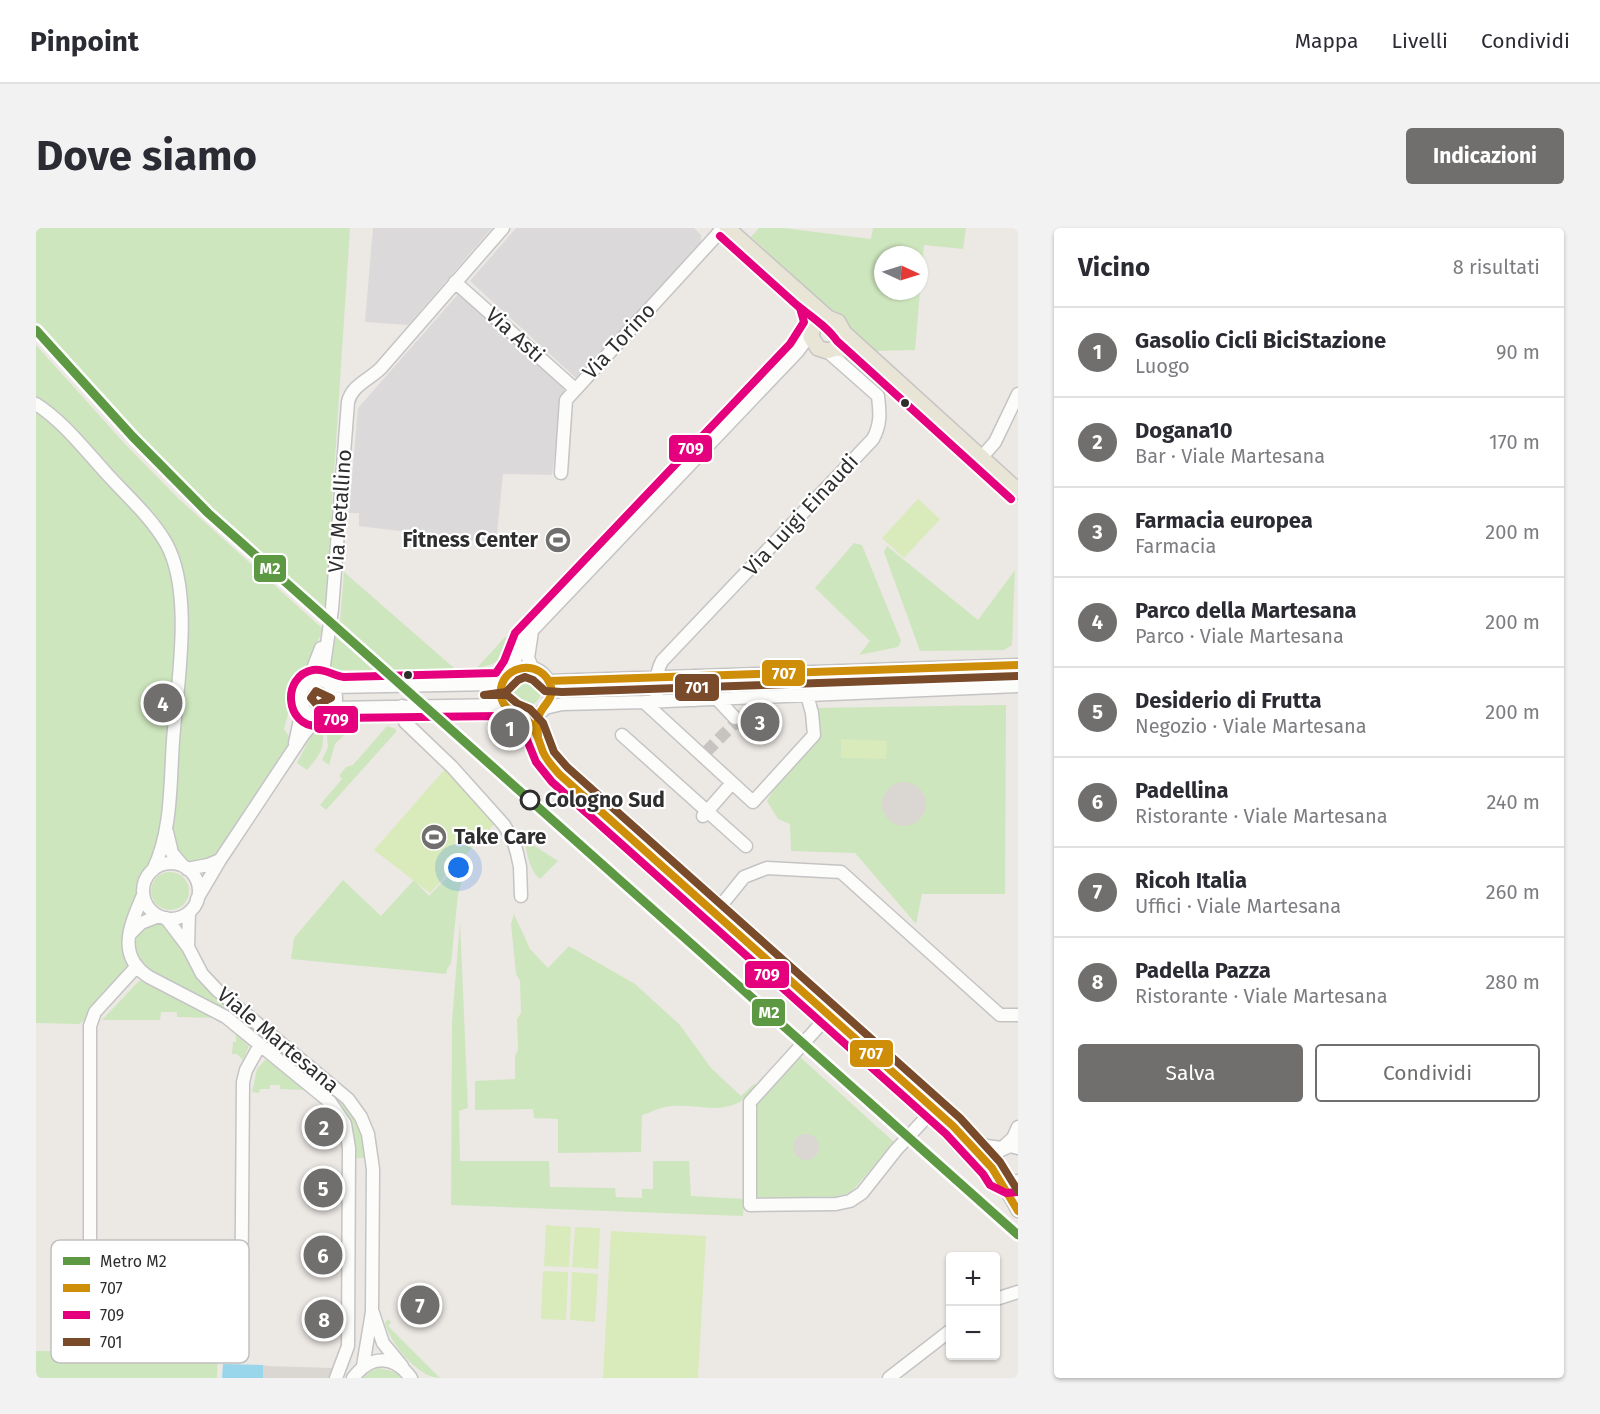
<!DOCTYPE html>
<html lang="it">
<head>
<meta charset="utf-8">
<style>
  body { margin:0; font-family:"Fira Sans",sans-serif; background:#f2f2f3; color:#2b2b33 }
  .controls { position:absolute; right:18px; bottom:18px; display:grid; overflow:hidden; border-radius:6px; box-shadow:0 2px 4px #0004 }
  .controls button { width:54px; height:54px; display:grid; place-items:center; padding:0; border:0; border-bottom:2px solid #e1e1e2; background:#fff; color:#2b2b33; font:30px sans-serif }
  .compass { position:absolute; left:838px; top:18px; width:54px; height:54px; border-radius:50%; background:#fff; box-shadow:0 2px 4px #0004; rotate:94deg }
  .you { position:absolute; left:423px; top:640px; width:21px; height:21px; margin:-15px; border:4px solid #fff; border-radius:50%; background:#1a73e8; box-shadow:0 0 0 9px #1a73e833 }
  .badge { display:grid; place-items:center; width:39px; height:39px; border-radius:50%; background:#706f6e; color:#fff; font-size:20px; font-weight:700 }
  .pin { position:absolute; translate:-50% -50%; border:3px solid #fff; box-shadow:0 2px 6px #0006 }
  .list { margin:0; padding:0; list-style:none }
  h2 { display:flex; justify-content:space-between; align-items:center; height:78px; margin:0; padding:0 24px; font-size:26px }
  h2 small { font-size:20px; font-weight:400; color:#7c7c81 }
  .list li { display:grid; grid-template-columns:39px 1fr auto; gap:18px; align-items:center; box-sizing:border-box; height:90px; padding:0 24px; border-top:2px solid #e1e1e2 }
  .list b { display:block; font-size:22px; white-space:nowrap }
  .list p { margin:0; font-size:20px; white-space:nowrap; color:#7c7c81 }
  .list em { font-size:20px; font-style:normal; color:#7c7c81 }
  .actions { display:flex; gap:12px; padding:18px 24px }
  .actions a { flex:1; padding:14px 0; border:2px solid #706f6e; border-radius:6px; text-align:center; font-size:21px; color:#706f6e }
  .actions .main { background:#706f6e; color:#fff }
  .map { position:relative; flex:none; width:982px; height:1150px; overflow:hidden; border-radius:6px }
  header { display:flex; align-items:center; gap:36px; box-sizing:border-box; height:84px; padding:0 30px; background:#fff; border-bottom:2px solid #e1e1e2 }
  header strong { font-size:28px }
  nav { display:flex; gap:33px; margin-inline-start:auto; font-size:21px }
  .intro { display:flex; align-items:center; justify-content:space-between; box-sizing:border-box; height:144px; padding:0 36px }
  h1 { margin:0; font-size:42px }
  .button { padding:15px 27px; border-radius:6px; background:#706f6e; color:#fff; font-size:21px; font-weight:700 }
  main { display:flex; gap:36px; padding:0 36px }
  aside { flex:1; background:#fff; border-radius:6px; box-shadow:0 2px 4px #0004 }
  .map>svg:first-child { display:block }
</style>
</head>
<body>
<header>
<strong>Pinpoint</strong>
<nav><a>Mappa</a><a>Livelli</a><a>Condividi</a></nav>
</header>
<div class="intro"><h1>Dove siamo</h1><a class="button">Indicazioni</a></div>
<main>
<div class="map">
<svg width="982" height="1150" viewBox="0 0 982 1150">
  <rect width="100%" height="100%" fill="#ece8e4"/>
  <!-- industrial -->
  <path fill="#dcd9db" d="M337,0H456L372,97L329,94Z
    M480,0H658L665,7V14L541,151L434,53Z
    M424,64L489,125L533,161L526,175L516,247L467,246L460,315L323,298V285H313L322,180Z"/>
  <!-- green -->
  <path fill="#cee6be" fill-rule="evenodd" d="M0,0H314L289,384L152,261L0,95Z
    M723,0H748L835,11L837,0H930L927,21L888,17L879,122L840,123L715,9ZM847,27H883V63H847Z
    M0,117L89,216L143,271L287,401L271,438L262,450L248,501L256,512L190,616L184,618L173,636L138,634L114,642L92,708L123,688L161,736L325,889L330,930H313L307,893L190,789L101,738L55,789L43,796L0,795Z
    M818,315L826,317L865,413L862,419L823,427L834,413L779,360Z
    M851,318L942,392L979,342L976,417L968,422L884,423L848,324Z
    M308,344L418,440L417,442H291L304,394Z
    M469,409L474,412C469,433 459,436 440,441Z
    M475 463a15 15 0 1 1 30 0a15 15 0 1 1-30 0Z
    M970,477L969,666H886L880,696L819,625L755,623L754,596L742,591L731,573L745,550L777,512L776,480Z
    M351,498L360,501V504L290,582L284,577L306,551L303,548L310,539L317,537Z
    M316,499L299,516L293,537L286,532L292,519L291,506L301,501Z
    M276,506L287,507C288,523 281,530 271,542L261,535Z
    M491,613L522,633L504,651C494,643 491,627 489,614Z
    M417,643L426,652L422,666L415,735L411,741L410,746L255,731L258,710L307,652L345,688L378,652L393,668Z
    M115 663a19 19 0 1 1 38 0a19 19 0 1 1-38 0Z
    M478,686L494,721L512,740L533,718L599,756L644,797L675,840L705,868L718,856L722,859C690,894 667,873 629,879C621,881 613,885 606,887L605,924L522,925V891L498,890L497,881L439,882V853L479,851V828L482,822L481,791L485,785L484,753L480,746L475,696Z
    M424,694L432,880L423,883L424,933H513L514,959L579,960L580,969L606,970V961H617V933H653L655,968L708,971L707,988L415,977L416,794Z
    M103,753H107L179,790L141,789V784H125L124,792H66Z
    M200,806L213,818L207,832L201,826H196L197,814H200Z
    M764,829L858,914L819,960L813,965L800,969H718V877Z
    M229,832H231L269,862L244,861V857H234V861H224L223,865L216,864L221,841Z
    M352,1091L355,1094L352,1098L404,1150C382,1150 354,1115 349,1095Z
    M0,1123L182,1125L181,1150H0Z
    M343,1140L359,1144L365,1150H326L335,1143Z"/>
  <!-- pitch -->
  <path fill="#d9eabb" d="M882,271L904,291L868,330L846,310Z
    M805,511L851,513L850,531L805,530Z
    M409,541L459,595L394,665L338,622Z
    M510,997L535,999L533,1039L508,1038Z
    M539,999L564,1000L562,1041L536,1039Z
    M575,1003L670,1008L662,1150H567Z
    M507,1043L532,1044L530,1092L505,1091Z
    M536,1044L562,1046L559,1094L534,1092Z"/>
  <!-- plaza -->
  <path fill="#dad6d2" d="M846 576a22 22 0 1 1 44 0a22 22 0 1 1-44 0Z
    M757 919a13 13 0 1 1 26 0a13 13 0 1 1-26 0Z
    M227,1137L231,1138L297,1140L295,1150H227Z"/>
  <!-- water -->
  <path fill="#99d6ec" d="M187,1136L227,1137V1150H186Z"/>
  <g fill="none" stroke-linecap="round" stroke-linejoin="round">
    <!-- minor-tunnel -->
    <path stroke="#c6c3c0" stroke-width="12" stroke-dasharray="12 6" stroke-linecap="butt" d="M699,490L716,507
      M670,524L701,493"/>
    <defs>
      <path id="minor" d="M419,54L539,161
        M0,176C28,194 49,222 71,246C91,268 115,289 130,315C158,365 141,457 137,513C134,556 136,603 117,642
        M945,230L959,214L982,166
        M525,245L530,172L680,8L686,0
        M465 464a25 25 0 1 1 50 0a25 25 0 1 1-50 0Z
        M496,439L492,430L496,403
        M474,444L487,412L762,123L775,105
        M659,448L660,472
        M264 470a18 18 0 1 1 36 0a18 18 0 1 1-36 0Z
        M513,453L982,437
        M291,454L288,445V437L296,381L312,174C316,157 333,152 345,140L467,0
        M271,456L285,420
        M296,459L457,456L466,454
        M681,471L699,490
        M608,474L717,574L778,507L776,485L771,467
        M621,474C620,459 619,446 626,433L837,211C845,196 844,185 842,168L791,123
        M366,478L369,494L416,539L468,597L477,612L481,625L484,639L485,668
        M297,480L468,477
        M509,480L526,476L608,474L982,458
        M487,489L498,501L509,529L523,546L917,898L956,940
        M586,507L710,618
        M259,515L267,478
        M667,588L696,555
        M131,604L136,625L147,638
        M107 663a28 28 0 1 1 56 0a28 28 0 1 1-56 0Z
        M151,641L172,637L184,632
        M107,667C95,696 79,727 113,749L190,789L294,874L309,896L313,920L312,1118L300,1150
        M161,671L184,632L267,507L283,488
        M679,685L708,649L731,640L805,644L964,787H982
        M130,690L152,719L166,746L181,762L312,871L325,889L332,906L337,941L336,1084L327,1138
        M94,706L105,695L123,688
        M152,719L153,684
        M793,787L714,874V977L800,976L814,973L826,965L860,922L898,881
        M933,909L950,918L966,920
        M966,920L977,910L982,899
        M982,920L974,918L963,923C950,939 962,959 982,953
        M964,951L982,983
        M960,1071L982,1064
        M337,1085L347,1115L366,1138
        M205,1120L207,854L210,842L224,817
        M54,1122V798L59,784L101,738
        M317,1150C334,1127 357,1126 375,1150
        M853,1150L915,1102"/>
      <path id="major" d="M691,0L792,90L802,94L808,105L982,263
        M792,90L785,91L777,99L775,109L782,120L791,123L800,120L829,124"/>
    </defs>
    <!-- minor casing -->
    <use href="#minor" stroke="#c5c4c5" stroke-width="15"/>
    <!-- major casing -->
    <use href="#major" stroke="#c6c5c4" stroke-width="18"/>
    <!-- minor -->
    <use href="#minor" stroke="#fcfcfb" stroke-width="12"/>
    <!-- major -->
    <use href="#major" stroke="#e8e4d6" stroke-width="15"/>
    <defs>
      <path id="bus-1" d="M513,453L982,437
        M502,510C502,503 500,494 503,487C507,477 518,471 515,459C507,429 461,436 465,468C467,484 484,484 494,495C501,503 503,514 507,524C511,533 517,539 523,546L917,898L956,940L982,983"/>
      <path id="bus-2" d="M684,8L764,80L768,94L754,116L479,405L468,433L460,445L308,449C297,448 289,440 277,442C245,448 249,499 282,498C291,498 296,492 303,490L464,488L470,494L481,498L489,507L500,534L516,554L910,906L947,946L954,957L970,965L982,964
        M756,73C771,86 790,97 801,113L975,271"/>
      <path id="bus-3" d="M982,448L526,464L509,463L497,452L489,449L482,452L470,464L448,467H471L482,476L494,481L507,495L518,524L531,539L924,890L964,934L982,963
        M280,463L295,470L281,477L275,470Z"/>
    </defs>
    <!-- bus-1 casing -->
    <use href="#bus-1" stroke="#fff" stroke-width="12"/>
    <!-- bus-2 casing -->
    <use href="#bus-2" stroke="#fff" stroke-width="12"/>
    <!-- bus-3 casing -->
    <use href="#bus-3" stroke="#fff" stroke-width="12"/>
    <!-- bus-1 -->
    <use href="#bus-1" stroke="#cf8e09" stroke-width="8"/>
    <!-- bus-2 -->
    <use href="#bus-2" stroke="#e5007d" stroke-width="8"/>
    <!-- bus-3 -->
    <use href="#bus-3" stroke="#7a4b2a" stroke-width="8"/>
    <defs>
      <path id="metro-1" d="M0,102L97,209L172,285L982,1007"/>
    </defs>
    <!-- metro-1 casing -->
    <use href="#metro-1" stroke="#fff" stroke-width="14"/>
    <!-- metro-1 -->
    <use href="#metro-1" stroke="#5d9842" stroke-width="9"/>
  </g>
  <!-- icons -->
  <defs>
    <symbol id="stadium-disc" viewBox="-11 -11 22 22"><circle r="9.5" fill="#706f6e" stroke="#fff"/><path d="M0-5a6.5 5 0 1 0 0 10a6.5 5 0 1 0 0-10ZM-3.5-1.8h7v3.6h-7Z" fill="#fff"/></symbol>
  </defs>
  <g fill-rule="evenodd">
    <use href="#stadium-disc" x="507" y="297" width="30" height="30"/>
    <use href="#stadium-disc" x="383" y="594" width="30" height="30"/>
  </g>
  <!-- markers -->
  <g fill="#2e2e2e" stroke="#fff" stroke-width="2">
    <circle cx="869" cy="175" r="5"/>
    <circle cx="372" cy="447" r="5"/>
  </g>
  <circle fill="#fff" stroke="#2e2e2e" stroke-width="3" cx="494" cy="572" r="9"/>
  <g text-anchor="middle" dominant-baseline="central" stroke-width="4.5" stroke-linejoin="round" paint-order="stroke">
    <!-- street labels -->
    <g font-size="21" fill="#2e2e2e" stroke="#fff">
      <text transform="translate(479 107) rotate(42)">Via Asti</text>
      <text transform="translate(583 113) rotate(-47)">Via Torino</text>
      <text transform="translate(304 283) rotate(-86)">Via Metallino</text>
      <text transform="translate(765 287) rotate(-47)">Via Luigi Einaudi</text>
      <text transform="translate(242 812) rotate(40)">Viale Martesana</text>
    </g>
    <!-- poi labels -->
    <g font-size="21" font-weight="bold" fill="#2e2e2e" stroke="#fff" text-anchor="end">
      <text x="502" y="312">Fitness Center</text>
      <text x="418" y="609" text-anchor="start">Take Care</text>
    </g>
    <!-- stop labels -->
    <g font-size="21" font-weight="bold" fill="#2e2e2e" stroke="#fff" text-anchor="start">
      <text x="509" y="572">Cologno Sud</text>
    </g>
  </g>
  <!-- legend -->
  <rect x="15" y="1012" width="198" height="123" rx="9" fill="#fff" stroke="#c0c0c0" stroke-width="1.5"/>
  <rect x="27" y="1029" width="27" height="8" fill="#5d9842"/>
  <rect x="27" y="1056" width="27" height="8" fill="#cf8e09"/>
  <rect x="27" y="1083" width="27" height="8" fill="#e5007d"/>
  <rect x="27" y="1110" width="27" height="8" fill="#7a4b2a"/>
  <g font-size="16" fill="#2e2e2e">
    <text x="64" y="1039">Metro M2</text>
    <text x="64" y="1066">707</text>
    <text x="64" y="1093">709</text>
    <text x="64" y="1120">701</text>
  </g>
  <g stroke="#fff" stroke-width="2">
    <rect x="632" y="206" width="45" height="29" rx="6" fill="#e5007d"/>
    <rect x="217" y="326" width="34" height="29" rx="6" fill="#5d9842"/>
    <rect x="725" y="431" width="45" height="28" rx="6" fill="#cf8e09"/>
    <rect x="638" y="445" width="46" height="29" rx="6" fill="#7a4b2a"/>
    <rect x="277" y="477" width="46" height="29" rx="6" fill="#e5007d"/>
    <rect x="708" y="732" width="46" height="29" rx="6" fill="#e5007d"/>
    <rect x="715" y="770" width="35" height="29" rx="6" fill="#5d9842"/>
    <rect x="813" y="811" width="45" height="29" rx="6" fill="#cf8e09"/>
  </g>
  <g font-size="16" text-anchor="middle" font-weight="bold" fill="#fff">
    <text x="655" y="226">709</text>
    <text x="234" y="346">M2</text>
    <text x="748" y="451">707</text>
    <text x="661" y="465">701</text>
    <text x="300" y="497">709</text>
    <text x="731" y="752">709</text>
    <text x="733" y="790">M2</text>
    <text x="835" y="831">707</text>
  </g>
</svg>
<div class="controls">
<button>+</button>
<button>−</button>
</div>
<svg class="compass" viewBox="-18 -18 36 36"><path d="M0-13l5 13h-10z" fill="#e53935"/><path d="M0 13l5-13h-10z" fill="#7c7c81"/></svg>
<div class="you"></div>
<div class="pin badge" style="left:474px;top:500px">1</div>
<div class="pin badge" style="left:288px;top:899px">2</div>
<div class="pin badge" style="left:724px;top:494px">3</div>
<div class="pin badge" style="left:127px;top:475px">4</div>
<div class="pin badge" style="left:287px;top:960px">5</div>
<div class="pin badge" style="left:287px;top:1027px">6</div>
<div class="pin badge" style="left:384px;top:1077px">7</div>
<div class="pin badge" style="left:288px;top:1091px">8</div>
</div>
<aside>
<h2>Vicino<small>8 risultati</small></h2>
<ul class="list">
<li><span class="badge">1</span><div><b>Gasolio Cicli BiciStazione</b><p>Luogo</p></div><em>90 m</em></li>
<li><span class="badge">2</span><div><b>Dogana10</b><p>Bar · Viale Martesana</p></div><em>170 m</em></li>
<li><span class="badge">3</span><div><b>Farmacia europea</b><p>Farmacia</p></div><em>200 m</em></li>
<li><span class="badge">4</span><div><b>Parco della Martesana</b><p>Parco · Viale Martesana</p></div><em>200 m</em></li>
<li><span class="badge">5</span><div><b>Desiderio di Frutta</b><p>Negozio · Viale Martesana</p></div><em>200 m</em></li>
<li><span class="badge">6</span><div><b>Padellina</b><p>Ristorante · Viale Martesana</p></div><em>240 m</em></li>
<li><span class="badge">7</span><div><b>Ricoh Italia</b><p>Uffici · Viale Martesana</p></div><em>260 m</em></li>
<li><span class="badge">8</span><div><b>Padella Pazza</b><p>Ristorante · Viale Martesana</p></div><em>280 m</em></li>
</ul>
<div class="actions"><a class="main">Salva</a><a>Condividi</a></div>
</aside>
</main>
</body>
</html>
